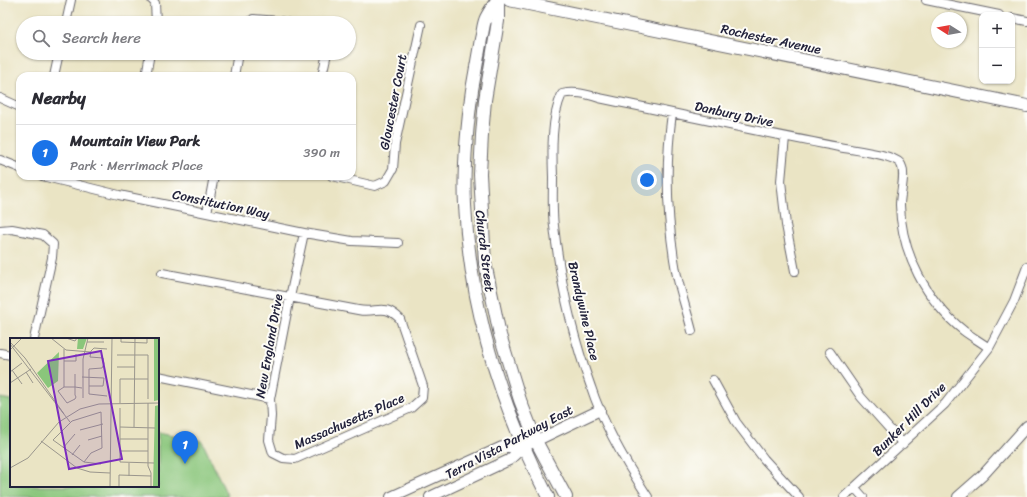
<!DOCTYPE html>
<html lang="en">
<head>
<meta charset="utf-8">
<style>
  body { margin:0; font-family:Sriracha,sans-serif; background:#f7f7f7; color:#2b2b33 }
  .controls { position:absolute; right:12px; top:12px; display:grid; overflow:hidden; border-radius:8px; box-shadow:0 1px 3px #0004 }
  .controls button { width:36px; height:36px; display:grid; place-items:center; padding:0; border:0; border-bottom:1px solid #e1e1e2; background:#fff; color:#2b2b33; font:20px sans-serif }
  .compass { position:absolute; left:931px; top:12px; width:36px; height:36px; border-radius:50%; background:#fff; box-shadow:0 1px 3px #0004; rotate:281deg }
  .you { position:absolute; left:647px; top:180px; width:14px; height:14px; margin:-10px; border:3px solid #fff; border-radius:50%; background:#1a73e8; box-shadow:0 0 0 6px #1a73e833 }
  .badge { display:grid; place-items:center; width:26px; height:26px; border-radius:50%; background:#1a73e8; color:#fff; font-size:13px; font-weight:700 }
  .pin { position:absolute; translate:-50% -33px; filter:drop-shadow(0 1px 2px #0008) }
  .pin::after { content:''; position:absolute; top:21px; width:14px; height:12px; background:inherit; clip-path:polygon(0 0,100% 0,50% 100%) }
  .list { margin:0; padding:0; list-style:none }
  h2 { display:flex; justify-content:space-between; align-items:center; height:52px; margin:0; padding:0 16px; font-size:17px }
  h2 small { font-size:13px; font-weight:400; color:#7c7c81 }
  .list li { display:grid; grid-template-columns:26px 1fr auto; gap:12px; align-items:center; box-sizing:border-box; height:56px; padding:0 16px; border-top:1px solid #e1e1e2 }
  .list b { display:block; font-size:15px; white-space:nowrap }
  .list p { margin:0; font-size:13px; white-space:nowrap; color:#7c7c81 }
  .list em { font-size:13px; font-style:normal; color:#7c7c81 }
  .icon { flex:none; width:22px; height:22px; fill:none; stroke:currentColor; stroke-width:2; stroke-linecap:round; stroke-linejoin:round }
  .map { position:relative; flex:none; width:1027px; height:497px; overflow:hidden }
  .search { position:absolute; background:#fff; box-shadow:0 1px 3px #0004; left:16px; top:16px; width:340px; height:44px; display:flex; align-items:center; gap:10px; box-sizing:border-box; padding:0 14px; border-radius:22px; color:#7c7c81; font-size:15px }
  .panel { position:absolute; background:#fff; box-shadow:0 1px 3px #0004; left:16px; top:72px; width:340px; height:108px; border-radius:12px }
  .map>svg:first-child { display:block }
</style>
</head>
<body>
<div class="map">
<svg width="1027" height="497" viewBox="0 0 1027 497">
  <rect width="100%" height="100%" fill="#fdfcf7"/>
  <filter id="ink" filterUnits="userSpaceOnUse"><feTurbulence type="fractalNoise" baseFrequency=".025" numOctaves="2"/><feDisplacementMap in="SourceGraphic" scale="8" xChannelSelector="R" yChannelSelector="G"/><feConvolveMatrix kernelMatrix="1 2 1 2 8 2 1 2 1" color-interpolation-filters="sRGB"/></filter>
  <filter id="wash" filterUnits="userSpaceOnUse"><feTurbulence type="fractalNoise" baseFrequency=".012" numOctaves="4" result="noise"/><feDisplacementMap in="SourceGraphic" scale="16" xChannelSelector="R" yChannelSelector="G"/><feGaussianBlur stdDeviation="0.9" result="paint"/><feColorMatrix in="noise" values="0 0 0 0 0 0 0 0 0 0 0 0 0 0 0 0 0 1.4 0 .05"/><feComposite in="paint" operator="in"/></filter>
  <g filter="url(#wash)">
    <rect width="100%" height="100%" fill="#eae4c4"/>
    <!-- green -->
    <path fill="#8ac67b" stroke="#56745b" d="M0,398L11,400V486H158V432L202,441L228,497H0Z"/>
  </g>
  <g filter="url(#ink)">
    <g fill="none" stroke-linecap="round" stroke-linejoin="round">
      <defs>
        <path id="minor" d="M152,0L155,3L156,23
          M926,0L999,15
          M1012,18L1027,21
          M66,23L71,0
          M250,23L253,19L279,21L289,23
          M54,76L59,53
          M146,76L150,53
          M234,76L238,53
          M322,76L327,53
          M0,98L20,107
          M672,113C665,165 667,220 676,271C680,291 687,311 692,331
          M785,137L781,181L786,225L795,271
          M0,160L20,168
          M42,176L119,195L304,233L352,241L398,243
          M332,176L375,186L386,181L393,169L395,144L421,25
          M207,213L214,176
          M0,230L12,229L43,235L53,244L52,258L34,339
          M162,273C228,285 293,298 358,310C377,314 383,302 400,319L423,386L422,398L411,408L295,459L283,458L273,453L269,440L271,416L270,399L290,297L304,233
          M830,352L861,397L903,444
          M0,353L11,355
          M158,376L270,399
          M713,380L736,422L764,459L799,497
          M855,488L863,497
          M648,497C627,465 603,424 591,387C572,335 560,280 554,226C552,210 553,193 553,177C552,151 551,118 562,94C575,91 586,94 599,98C679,114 759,132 839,147C853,150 892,154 900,163C907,172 900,193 900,205C901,252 926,301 964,331C972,337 981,342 989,348
          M844,497L945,404L989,348L1014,301L1027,267"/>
        <path id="tertiary" d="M391,497L502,447H523
          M430,497L509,460L523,447L600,410
          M958,497L983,475L1027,426"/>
        <path id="secondary" d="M497,0C493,6 489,12 486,18C483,24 483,32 481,39C478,56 475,73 472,90C467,127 463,167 465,205C470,307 501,407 548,497
          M498,0V21L485,100L482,135L480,174L485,263L500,335L520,400L536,441L566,497
          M509,0L1027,106"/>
      </defs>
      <!-- minor casing -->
      <use href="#minor" stroke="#68666b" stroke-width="10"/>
      <!-- tertiary casing -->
      <use href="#tertiary" stroke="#68666b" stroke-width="12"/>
      <!-- secondary casing -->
      <use href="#secondary" stroke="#68666b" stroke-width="14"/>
      <!-- minor -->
      <use href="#minor" stroke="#fff" stroke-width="8"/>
      <!-- tertiary -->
      <use href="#tertiary" stroke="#fff" stroke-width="10"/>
      <!-- secondary -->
      <use href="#secondary" stroke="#fff" stroke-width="12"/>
    </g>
  </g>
  <g text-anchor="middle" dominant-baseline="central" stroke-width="4" stroke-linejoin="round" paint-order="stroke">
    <!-- street labels -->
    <g font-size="13" fill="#22223b" stroke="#fdfcf7">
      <text transform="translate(771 39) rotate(12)">Rochester Avenue</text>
      <text transform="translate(393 102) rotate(-79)">Gloucester Court</text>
      <text transform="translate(734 114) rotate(12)">Danbury Drive</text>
      <text transform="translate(221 204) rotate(12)">Constitution Way</text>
      <text transform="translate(485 251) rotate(83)">Church Street</text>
      <text transform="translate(584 311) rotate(77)">Brandywine Place</text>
      <text transform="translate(269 346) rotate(-80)">New England Drive</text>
      <text transform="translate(909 419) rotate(-45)">Bunker Hill Drive</text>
      <text transform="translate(349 421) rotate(-24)">Massachusetts Place</text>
      <text transform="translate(509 442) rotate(-28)">Terra Vista Parkway East</text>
    </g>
  </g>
  <!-- overview -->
  <g transform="translate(10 338)">
    <rect width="149" height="149" fill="#eae4c4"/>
    <path d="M68,0H77L73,11H67ZM144,0H149V62L144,63ZM49,14L48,43L38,50L27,35ZM149,67V149H143L145,68Z" fill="#8ac67b"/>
    <path fill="none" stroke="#9a968d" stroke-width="1" d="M41,0L56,12L81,14M56,0L65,3L67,0M111,0V4L137,5V0M0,4L15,20L54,76M77,4H94M0,6L60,84M0,12L12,0M107,17H138V61M54,23H66V16M107,29H125M2,32L12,46M0,34L12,25M16,34L23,45M65,36V57L66,59L65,61L57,65L48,53L54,49H65L72,50M72,39L94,40L93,48H79M0,45L21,31M54,49V11M97,58L79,56V31L92,30L94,26L93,20L80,19L81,13L84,10L97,11M73,60V21L78,0M110,65V41H138M138,65V128L141,135V149M110,70V124L144,125M110,89L145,90M124,89L125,0M70,92L93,86M110,101H138M78,102L92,98M31,103L67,130L80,134L100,135M53,110L65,96M110,113H138M62,117L70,107M74,124L81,115L92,110L91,74L62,83L43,102L74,124L91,126M0,130L18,120L49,84L70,71L89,66L149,65M119,138V125M100,149L102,0M109,149V137L141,138"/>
    <path fill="#7b2cbf" fill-opacity="0.15" stroke="#7b2cbf" stroke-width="2" d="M91,13L112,121L59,131L38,23Z"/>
    <rect width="149" height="149" fill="none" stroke="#22223b" stroke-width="2"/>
  </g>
</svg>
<div class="controls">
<button>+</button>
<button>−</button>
</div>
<svg class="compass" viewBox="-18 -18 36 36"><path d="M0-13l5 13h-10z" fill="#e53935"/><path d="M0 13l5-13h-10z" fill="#7c7c81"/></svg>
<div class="you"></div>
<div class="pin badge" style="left:185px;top:464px">1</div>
<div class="search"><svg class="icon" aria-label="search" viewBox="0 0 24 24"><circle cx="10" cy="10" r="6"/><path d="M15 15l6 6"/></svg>Search here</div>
<section class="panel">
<h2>Nearby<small></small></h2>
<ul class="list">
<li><span class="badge">1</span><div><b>Mountain View Park</b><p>Park · Merrimack Place</p></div><em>390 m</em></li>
</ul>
</section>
</div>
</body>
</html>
